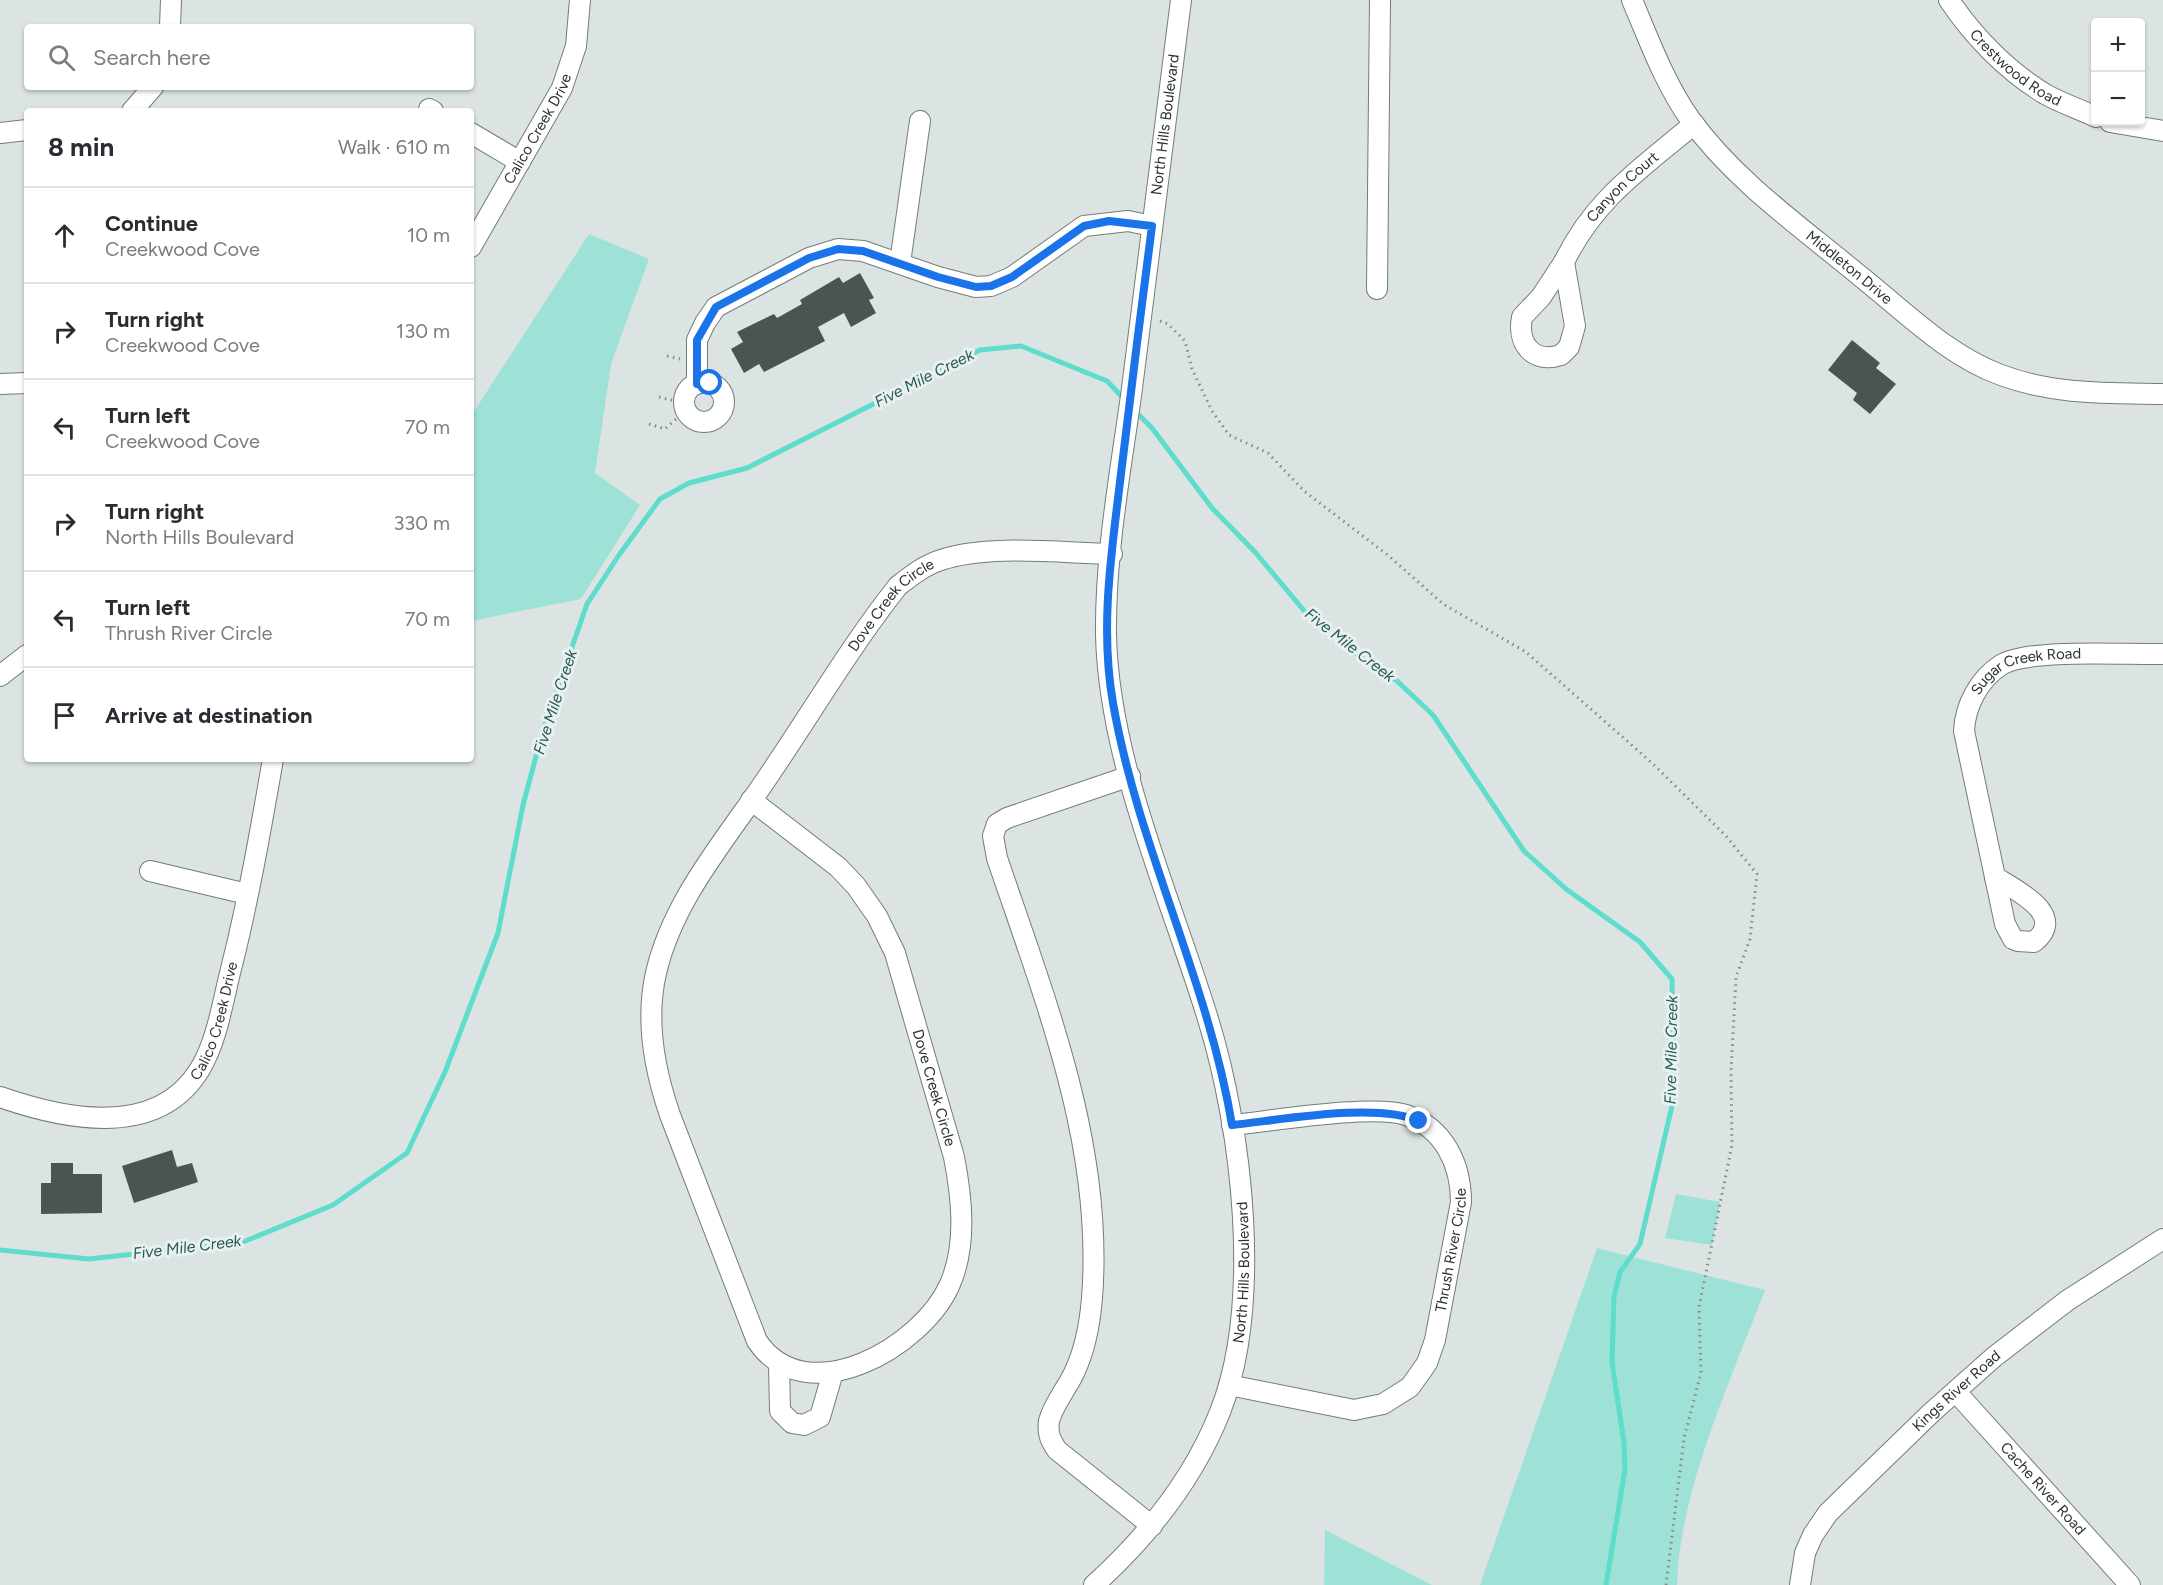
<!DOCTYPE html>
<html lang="en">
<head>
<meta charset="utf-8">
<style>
  body { margin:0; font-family:Figtree,sans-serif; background:#f2f2f3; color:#2b2b33 }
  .controls { position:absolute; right:18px; top:18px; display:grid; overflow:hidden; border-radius:6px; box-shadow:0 2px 4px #0004 }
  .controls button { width:54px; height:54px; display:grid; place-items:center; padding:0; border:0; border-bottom:2px solid #e1e1e2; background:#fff; color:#2b2b33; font:30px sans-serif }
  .stop { position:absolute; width:18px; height:18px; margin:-14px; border:4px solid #1a73e8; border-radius:50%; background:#fff }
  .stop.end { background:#1a73e8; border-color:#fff; box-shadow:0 2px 6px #0008 }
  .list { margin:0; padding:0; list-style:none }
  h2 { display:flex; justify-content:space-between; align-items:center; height:78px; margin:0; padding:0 24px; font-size:26px }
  h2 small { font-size:20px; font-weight:400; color:#7c7c81 }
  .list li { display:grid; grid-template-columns:39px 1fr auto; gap:18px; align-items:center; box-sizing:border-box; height:96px; padding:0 24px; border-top:2px solid #e1e1e2 }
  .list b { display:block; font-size:22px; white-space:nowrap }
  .list p { margin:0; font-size:20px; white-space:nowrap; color:#7c7c81 }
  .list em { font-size:20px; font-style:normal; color:#7c7c81 }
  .icon { flex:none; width:33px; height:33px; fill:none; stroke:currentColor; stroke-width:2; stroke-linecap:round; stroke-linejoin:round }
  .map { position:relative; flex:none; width:2163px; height:1585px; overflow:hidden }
  .search { position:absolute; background:#fff; box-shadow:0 2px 4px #0004; left:24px; top:24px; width:450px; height:66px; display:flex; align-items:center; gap:15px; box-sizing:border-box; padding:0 21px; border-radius:6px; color:#7c7c81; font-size:22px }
  .panel { position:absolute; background:#fff; box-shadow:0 2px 4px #0004; left:24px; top:108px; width:450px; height:654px; border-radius:6px }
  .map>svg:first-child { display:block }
</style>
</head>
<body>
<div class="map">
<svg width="2163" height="1585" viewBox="0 0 2163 1585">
  <rect width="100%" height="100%" fill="#dbe4e2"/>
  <!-- green -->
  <path fill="#9ee2d7" d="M589,234L649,259L611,364L595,473L640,505L581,599L471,621V416Z
    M1676,1194L1720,1202L1712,1245L1665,1238Z
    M1597,1248L1765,1290C1731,1380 1680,1488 1677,1585H1480Z
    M1325,1530L1432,1585H1324Z"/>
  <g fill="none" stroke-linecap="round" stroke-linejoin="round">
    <!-- stream -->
    <path stroke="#5edccc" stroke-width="5" d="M1133,409L1152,428L1212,508L1255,552L1306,613L1368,663L1396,680L1433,715L1524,851L1566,889L1640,942L1672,979L1674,1097L1640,1244L1620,1272L1614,1297L1612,1362L1624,1443L1625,1469L1606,1585
      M0,1250L89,1259L243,1242L333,1205L407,1153L445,1072L498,933L523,805L542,734L563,673L587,604L619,555L660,499L689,483L747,468L980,350L1021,346L1107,381L1125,400"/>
  </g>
  <!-- building -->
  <path fill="#4c5452" d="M860,273L874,298L869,300L876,313L851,327L844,313L818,327L825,341L764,372L759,364L744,373L731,349L743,342L737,332L774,314L777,318L802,304L800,300L839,277L843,283Z
    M1852,340L1880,363L1876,368L1896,384L1870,414L1853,400L1857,393L1828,370Z
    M172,1150L177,1167L192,1163L198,1182L134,1203L122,1166Z
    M51,1163H73V1174H102V1213L41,1214V1183H51Z"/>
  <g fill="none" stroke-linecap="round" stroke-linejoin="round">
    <defs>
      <g id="minor">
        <path id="s1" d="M1632,0C1649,40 1665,84 1690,119C1735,181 1801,227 1860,276C1904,311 1948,356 2001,375C2054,395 2108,393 2163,394"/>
        <path id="s2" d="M1949,0C1973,36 2007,71 2045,94C2061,103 2079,109 2096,117"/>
        <path d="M170,27L171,0"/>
        <path d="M429,109L433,111"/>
        <path d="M132,111L153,87"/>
        <path d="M2110,122L2163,131"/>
        <path d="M0,133L27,130"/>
        <path d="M471,133L520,162"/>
        <path id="s3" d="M471,247L562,88L576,46L580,0"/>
        <path d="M1564,262L1575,326L1569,347L1561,355C1533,364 1517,344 1522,317L1541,297Z"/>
        <path id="s4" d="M1564,262C1595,198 1642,168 1694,124"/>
        <path d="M900,263L920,121"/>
        <path d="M1377,289L1380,0"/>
        <circle cx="704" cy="402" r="20"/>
        <path d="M0,384L27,383"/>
        <path d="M697,384V340L705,323L716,307L809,258L838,249L863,251L938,277L976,287L991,286L1012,277L1084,226L1128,221L1152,226"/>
        <path d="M0,676L27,655"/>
        <path d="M1130,776L1007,818L997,824L993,836L997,858C1045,1000 1104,1145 1092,1298C1090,1323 1085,1350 1074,1373C1067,1388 1053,1405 1049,1421C1047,1434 1051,1441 1057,1450L1152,1526"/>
        <path id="s5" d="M751,800L838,867L856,886L877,916L895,953L954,1157C962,1198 967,1245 950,1284C923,1347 806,1414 757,1341L670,1115C654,1069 645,1021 656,973C670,913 707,863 742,814C796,740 841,658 898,586C912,575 925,565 941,560C988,544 1061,553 1112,554"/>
        <path d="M150,871L247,894"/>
        <path id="s6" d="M1995,877L1964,731C1965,706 1979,679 2001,665C2030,648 2126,655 2163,654"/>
        <path d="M1995,877C2016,890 2068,915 2034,942L2018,941L2013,939L2005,924Z"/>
        <path id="s7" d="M0,1097C63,1119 157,1140 200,1069C218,1039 223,999 232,965C249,897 261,828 273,759"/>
        <path d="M779,1364L780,1411L792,1423L804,1425L820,1417L833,1372"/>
        <path id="s8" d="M1229,1385L1354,1410L1383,1404L1410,1387L1427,1363L1435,1340L1461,1202C1461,1164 1444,1128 1406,1115C1372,1104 1272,1121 1232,1125"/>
        <path id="s9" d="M1956,1392L2130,1585"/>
        <path id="s10" d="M1094,1585C1147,1537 1193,1480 1220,1412C1263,1303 1242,1129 1208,1019C1171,898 1109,763 1106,635C1105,556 1120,474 1131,396C1147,264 1164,132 1181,0"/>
        <path id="s11" d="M1800,1585L1805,1553L1813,1535L1828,1513L1931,1413L1994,1357L2068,1300L2163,1239"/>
      </g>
    </defs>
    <!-- minor casing -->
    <use href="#minor" stroke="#747c7a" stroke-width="22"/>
    <!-- path -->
    <path stroke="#848a89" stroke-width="3" stroke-dasharray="1.5 4.5" stroke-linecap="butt" d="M1160,321L1168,324L1185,341L1192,369L1212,411L1229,435L1268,453L1304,491L1389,556L1443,604L1526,652L1652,763L1726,836L1757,874L1750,939L1736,977L1731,1072L1732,1145L1699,1307L1701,1373L1684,1438L1666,1585
      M667,356L680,359
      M659,397L683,403
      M649,424L665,429L685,411"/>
    <!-- minor -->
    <use href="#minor" stroke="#fff" stroke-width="20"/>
  </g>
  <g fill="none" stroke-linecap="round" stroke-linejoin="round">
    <!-- route -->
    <path stroke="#1a73e8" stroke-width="8" d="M710,383L697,384V340L716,307L809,258L838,249L863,251L938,277L976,287L991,286L1012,277L1084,226L1109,221L1152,226C1141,311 1130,397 1120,482C1111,556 1100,629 1113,703C1138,847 1208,980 1232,1125C1281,1120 1376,1102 1419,1121"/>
  </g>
  <g text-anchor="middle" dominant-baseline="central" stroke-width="6" stroke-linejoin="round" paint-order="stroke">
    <!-- street labels -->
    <g font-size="15" fill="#2e3131" stroke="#e8f1f0">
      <text stroke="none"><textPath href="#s2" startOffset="96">Crestwood Road</textPath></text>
      <text stroke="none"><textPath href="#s10" startOffset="1528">North Hills Boulevard</textPath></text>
      <text stroke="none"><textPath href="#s3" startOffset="136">Calico Creek Drive</textPath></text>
      <text stroke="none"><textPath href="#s4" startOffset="96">Canyon Court</textPath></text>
      <text stroke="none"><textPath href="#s1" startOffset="351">Middleton Drive</textPath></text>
      <text stroke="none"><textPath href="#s5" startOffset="1620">Dove Creek Circle</textPath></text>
      <text stroke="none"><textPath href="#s6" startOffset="249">Sugar Creek Road</textPath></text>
      <text stroke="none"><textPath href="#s7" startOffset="270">Calico Creek Drive</textPath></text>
      <text stroke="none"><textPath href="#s5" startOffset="354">Dove Creek Circle</textPath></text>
      <text stroke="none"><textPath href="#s8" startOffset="334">Thrush River Circle</textPath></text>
      <text stroke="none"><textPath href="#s10" startOffset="358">North Hills Boulevard</textPath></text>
      <text stroke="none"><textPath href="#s11" startOffset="256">Kings River Road</textPath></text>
      <text stroke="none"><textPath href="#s9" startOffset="130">Cache River Road</textPath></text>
    </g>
    <!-- water labels -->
    <g font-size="16" font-style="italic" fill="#265b55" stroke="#e8f1f0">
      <text transform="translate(924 378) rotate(-27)">Five Mile Creek</text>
      <text transform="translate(1350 645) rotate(38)">Five Mile Creek</text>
      <text transform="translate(555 702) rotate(-72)">Five Mile Creek</text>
      <text transform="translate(1671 1050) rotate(-89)">Five Mile Creek</text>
      <text transform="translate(187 1247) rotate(-7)">Five Mile Creek</text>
    </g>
  </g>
</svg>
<div class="controls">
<button>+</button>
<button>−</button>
</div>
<div class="stop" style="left:710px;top:383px"></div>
<div class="stop end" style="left:1419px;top:1121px"></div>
<div class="search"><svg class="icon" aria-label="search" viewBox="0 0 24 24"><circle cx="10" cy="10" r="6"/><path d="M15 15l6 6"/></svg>Search here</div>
<section class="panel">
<h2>8 min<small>Walk · 610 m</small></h2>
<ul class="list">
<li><svg class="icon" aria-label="ahead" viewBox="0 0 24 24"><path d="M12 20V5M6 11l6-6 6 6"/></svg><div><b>Continue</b><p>Creekwood Cove</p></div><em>10 m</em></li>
<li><svg class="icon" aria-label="right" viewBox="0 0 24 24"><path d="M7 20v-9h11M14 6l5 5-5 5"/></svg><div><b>Turn right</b><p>Creekwood Cove</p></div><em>130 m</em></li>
<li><svg class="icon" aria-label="left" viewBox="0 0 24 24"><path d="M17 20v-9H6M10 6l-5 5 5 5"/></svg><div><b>Turn left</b><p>Creekwood Cove</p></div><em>70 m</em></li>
<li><svg class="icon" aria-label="right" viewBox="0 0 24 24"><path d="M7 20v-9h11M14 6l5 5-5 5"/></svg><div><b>Turn right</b><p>North Hills Boulevard</p></div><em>330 m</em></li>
<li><svg class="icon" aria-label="left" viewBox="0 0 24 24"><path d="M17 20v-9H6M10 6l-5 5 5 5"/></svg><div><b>Turn left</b><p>Thrush River Circle</p></div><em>70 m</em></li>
<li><svg class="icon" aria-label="arrive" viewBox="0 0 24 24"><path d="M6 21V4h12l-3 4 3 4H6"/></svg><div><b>Arrive at destination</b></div></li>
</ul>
</section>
</div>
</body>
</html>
